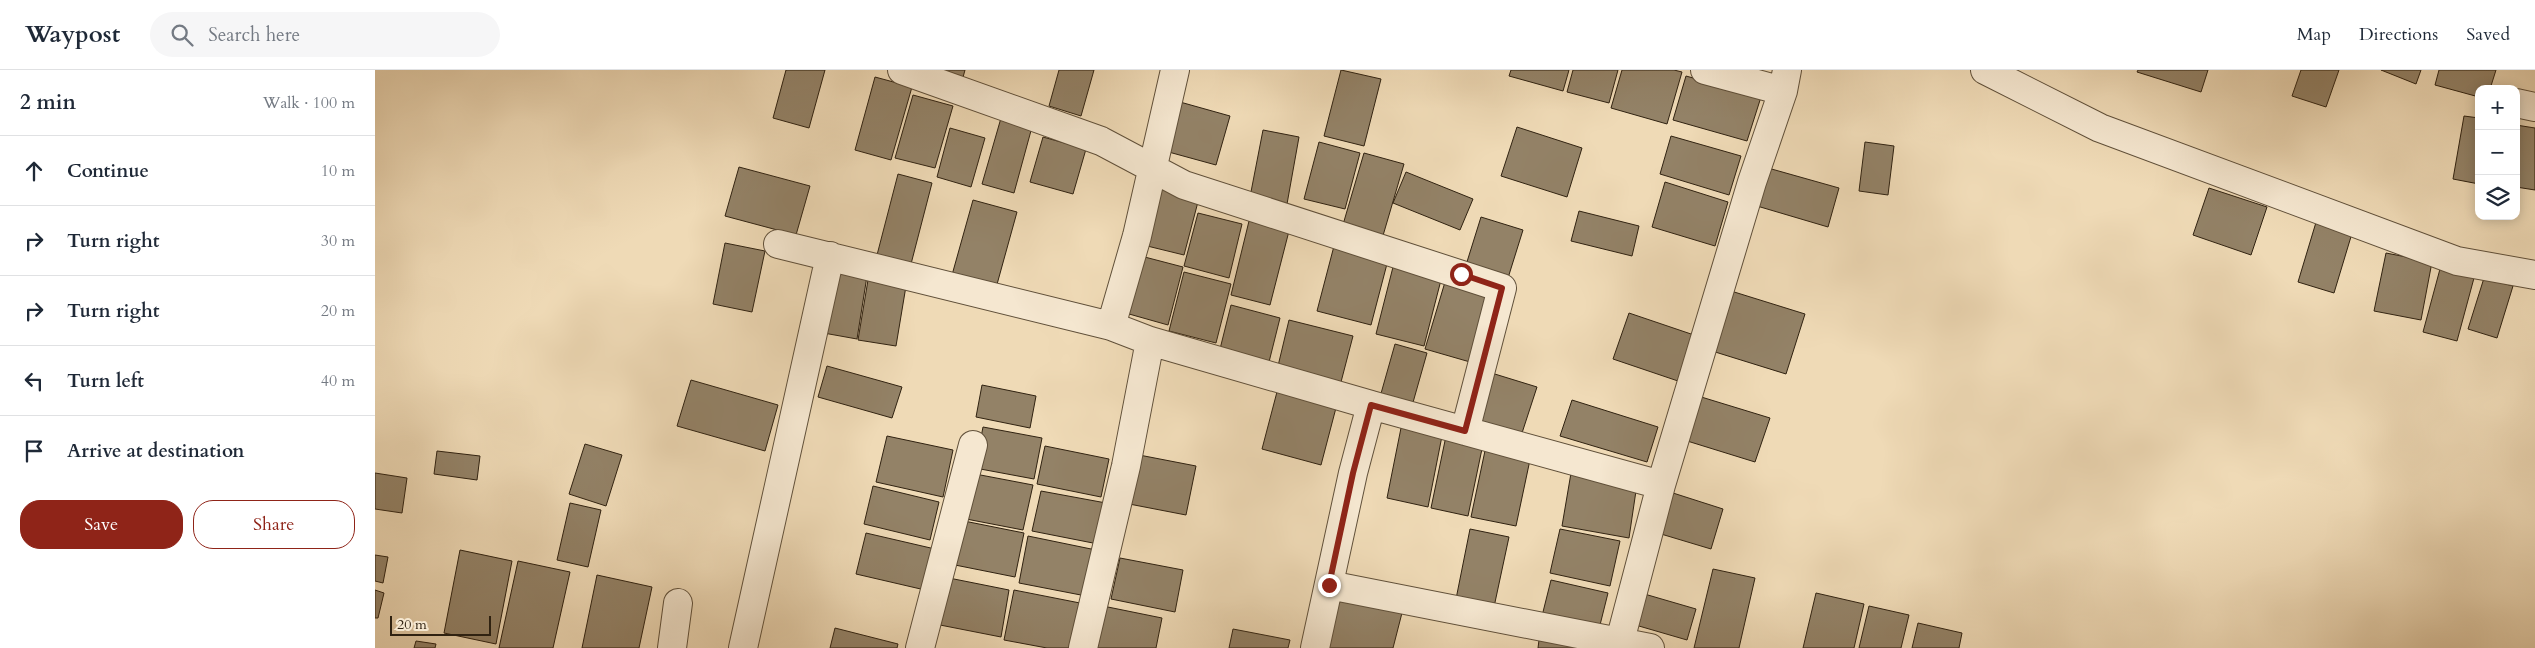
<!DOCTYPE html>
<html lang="en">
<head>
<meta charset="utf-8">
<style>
  body { margin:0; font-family:Cardo,serif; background:#f6f6f7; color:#1f2937 }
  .controls { position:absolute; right:15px; top:15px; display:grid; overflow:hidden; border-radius:10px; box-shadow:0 2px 12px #0003 }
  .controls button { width:45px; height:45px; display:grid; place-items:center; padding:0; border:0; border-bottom:1px solid #e0e1e3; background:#fff; color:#1f2937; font:25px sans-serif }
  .scale { position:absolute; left:15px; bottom:12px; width:101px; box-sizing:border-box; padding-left:5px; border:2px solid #302211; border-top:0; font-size:14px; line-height:18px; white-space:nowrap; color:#302211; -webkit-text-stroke:4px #f5e7d0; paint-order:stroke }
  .stop { position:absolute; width:15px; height:15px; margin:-11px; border:4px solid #8f2418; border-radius:50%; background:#fff }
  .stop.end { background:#8f2418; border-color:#fff; box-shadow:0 1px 5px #0008 }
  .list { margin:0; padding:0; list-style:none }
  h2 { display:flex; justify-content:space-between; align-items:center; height:65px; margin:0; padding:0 20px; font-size:21px }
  h2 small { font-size:16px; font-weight:400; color:#747a83 }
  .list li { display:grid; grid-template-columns:32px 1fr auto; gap:15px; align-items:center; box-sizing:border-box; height:70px; padding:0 20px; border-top:1px solid #e0e1e3 }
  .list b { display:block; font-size:19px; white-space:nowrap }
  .list em { font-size:16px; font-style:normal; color:#747a83 }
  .actions { display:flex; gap:10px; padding:15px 20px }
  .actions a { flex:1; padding:11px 0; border:1px solid #8f2418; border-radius:20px; text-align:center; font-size:18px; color:#8f2418 }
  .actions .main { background:#8f2418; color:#fff }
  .icon { flex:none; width:28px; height:28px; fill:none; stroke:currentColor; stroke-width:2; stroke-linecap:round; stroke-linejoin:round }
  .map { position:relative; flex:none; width:2160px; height:578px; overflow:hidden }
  header { display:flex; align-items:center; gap:30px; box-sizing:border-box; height:70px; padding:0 25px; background:#fff; border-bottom:1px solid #e0e1e3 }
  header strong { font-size:24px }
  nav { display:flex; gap:28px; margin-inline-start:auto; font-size:18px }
  .search { width:350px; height:45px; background:#f6f6f7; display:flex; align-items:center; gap:12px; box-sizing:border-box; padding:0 18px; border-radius:28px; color:#747a83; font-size:19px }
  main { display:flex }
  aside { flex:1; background:#fff }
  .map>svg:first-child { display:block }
</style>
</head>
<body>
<header>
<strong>Waypost</strong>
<div class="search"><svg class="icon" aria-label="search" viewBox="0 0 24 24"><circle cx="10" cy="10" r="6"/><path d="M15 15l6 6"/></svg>Search here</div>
<nav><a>Map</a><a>Directions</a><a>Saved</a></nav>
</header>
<main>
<aside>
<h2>2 min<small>Walk · 100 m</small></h2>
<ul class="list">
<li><svg class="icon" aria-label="ahead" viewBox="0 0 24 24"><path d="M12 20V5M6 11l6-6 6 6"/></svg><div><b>Continue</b></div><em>10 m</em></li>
<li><svg class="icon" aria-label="right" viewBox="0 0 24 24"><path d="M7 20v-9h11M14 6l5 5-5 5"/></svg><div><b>Turn right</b></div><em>30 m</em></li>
<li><svg class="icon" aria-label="right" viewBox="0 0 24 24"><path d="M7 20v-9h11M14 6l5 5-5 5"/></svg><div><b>Turn right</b></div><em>20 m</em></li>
<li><svg class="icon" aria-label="left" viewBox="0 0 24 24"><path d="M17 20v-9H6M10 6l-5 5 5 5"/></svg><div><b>Turn left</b></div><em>40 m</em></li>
<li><svg class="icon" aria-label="arrive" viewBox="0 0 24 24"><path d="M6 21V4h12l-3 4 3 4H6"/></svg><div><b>Arrive at destination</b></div></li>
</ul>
<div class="actions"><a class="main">Save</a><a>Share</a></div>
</aside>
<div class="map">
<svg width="2160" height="578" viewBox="0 0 2160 578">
  <rect width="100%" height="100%" fill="#efdab6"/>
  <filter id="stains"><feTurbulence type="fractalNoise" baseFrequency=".004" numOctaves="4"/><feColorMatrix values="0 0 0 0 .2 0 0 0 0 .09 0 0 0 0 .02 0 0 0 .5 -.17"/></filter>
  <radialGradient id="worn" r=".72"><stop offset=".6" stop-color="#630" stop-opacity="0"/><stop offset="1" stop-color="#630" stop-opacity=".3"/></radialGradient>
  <!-- building -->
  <path fill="#938267" stroke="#302211" d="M411,0H450L434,58L398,48Z
    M564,0H590L587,11Z
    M684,0H719L706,46L674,36Z
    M966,0L1006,9L989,76L949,66Z
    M1136,0H1194L1188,21L1134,6Z
    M1198,0H1243L1234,33L1192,22Z
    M1247,0H1299L1307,2L1292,54L1236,38Z
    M1763,0H1833L1826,22L1762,2Z
    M1926,0H1964L1951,37L1917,26Z
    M2006,0H2046L2041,14Z
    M2064,0H2121L2115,19H2104V27L2060,15Z
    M1311,6L1386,27L1372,71L1298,50Z
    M500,7L537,17L516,90L480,80Z
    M538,25L578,36L560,98L520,88Z
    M805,32L855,46L841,95L790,81Z
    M2089,46L2104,48V114L2078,109Z
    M626,48L657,57L639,123L607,114Z
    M2141,55L2160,58V120L2141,117Z
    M1142,57L1207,78L1192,127L1126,106Z
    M575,58L610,68L596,117L562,107Z
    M888,60L924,67L912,134L875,127Z
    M1296,66L1366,86L1354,125L1285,104Z
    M668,67L711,79L698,124L655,112Z
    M944,72L985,83L970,139L929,129Z
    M1490,72L1519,76L1513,125L1484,121Z
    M989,83L1029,94L1007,169L967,158Z
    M364,97L435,116L421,165L350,146Z
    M1393,98L1464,118L1453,157L1382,136Z
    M1031,102L1098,129L1085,160L1018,133Z
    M523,104L557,113L536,194L502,185Z
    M1290,112L1353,132L1340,176L1277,157Z
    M780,117L824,128L809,185L764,174Z
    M1834,118L1892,137L1876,185L1818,165Z
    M598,130L642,142L621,218L577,205Z
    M1204,141L1264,156L1257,186L1196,171Z
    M823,143L867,154L854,208L809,196Z
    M1106,147L1148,160L1133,208L1091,195Z
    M1942,149L1978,160L1959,223L1923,212Z
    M874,151L914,161L895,235L856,225Z
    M350,173L390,181L377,242L338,234Z
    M959,176L1013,190L996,255L942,241Z
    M2011,183L2057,192L2046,250L1999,241Z
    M762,185L808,197L793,255L747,242Z
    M1018,197L1066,210L1049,276L1001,264Z
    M2065,199L2099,208L2082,271L2048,262Z
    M453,200L492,206L482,269L443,262Z
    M809,202L856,214L841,273L794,261Z
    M2109,208L2138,216L2122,268L2093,259Z
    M493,210L531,216L521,276L483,270Z
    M1070,212L1122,227L1102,294L1050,279Z
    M1356,221L1430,244L1411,304L1337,281Z
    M856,235L905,248L894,292L845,279Z
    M1254,243L1319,265L1303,311L1238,289Z
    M914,250L978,266L966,312L903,296Z
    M1020,274L1052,283L1037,336L1005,327Z
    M452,296L527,317L517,348L443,327Z
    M1110,301L1162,317L1147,363L1096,348Z
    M316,310L403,335L390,381L302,356Z
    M607,315L661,326L655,358L601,347Z
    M903,318L962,334L946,395L887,379Z
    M1323,326L1395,348L1380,392L1309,370Z
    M1197,330L1283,357L1272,392L1185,366Z
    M608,357L667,368L659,409L600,398Z
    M1026,358L1067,366L1053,437L1012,428Z
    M512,366L578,380L568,427L501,412Z
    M1071,366L1108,374L1093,446L1056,438Z
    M210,374L247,385L231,436L194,424Z
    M670,376L734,389L726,427L662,414Z
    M1111,376L1156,385L1141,456L1096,447Z
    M62,381L105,386L102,410L59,404Z
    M759,384L821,396L811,445L749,433Z
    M0,403L32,408L27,443L0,439Z
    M595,403L658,415L648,460L586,448Z
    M1196,403L1262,414L1254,468L1187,456Z
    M498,416L564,432L555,470L489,454Z
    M666,421L731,433L723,474L657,461Z
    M1298,423L1348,439L1336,479L1286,464Z
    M195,433L226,440L213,497L182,490Z
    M584,450L649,463L640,507L575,494Z
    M1095,459L1134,467L1119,537L1081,529Z
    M1185,459L1245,471L1235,516L1175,503Z
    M491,463L560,479L550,520L481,504Z
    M653,466L721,480L711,526L644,513Z
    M85,480L137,491L121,574L69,563Z
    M0,485L13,487L8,513L0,511Z
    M745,488L808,500L800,542L736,529Z
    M143,491L195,502L178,578H124Z
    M1338,499L1380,508L1364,578H1319Z
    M222,505L277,517L264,578H207Z
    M574,508L634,520L626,567L565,555Z
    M1176,510L1233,523L1223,563L1166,550Z
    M0,520L9,523L3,548H0Z
    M639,520L710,534L701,578H672L629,570Z
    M961,523L1028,539L1018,578H947Z
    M1266,523L1321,539L1312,570L1257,554Z
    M1441,523L1489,534L1479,578H1428Z
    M723,535L787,548L781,578H714Z
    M1494,536L1534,545L1526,578H1484Z
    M1543,553L1587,563L1584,578H1537Z
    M460,558L523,574L522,578H455Z
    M858,559L915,570L913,578H854Z
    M1164,570L1207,578H1163Z
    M41,571L61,574L60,578H39Z"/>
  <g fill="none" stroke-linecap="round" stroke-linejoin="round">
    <defs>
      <path id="minor" d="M527,0L726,71L809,115L1127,218L1090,361
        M1330,0L1408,21
        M1610,0L1725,58L2082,191L2160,205
        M2141,33L2160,37
        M403,174L736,256L775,271L996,335L978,403L940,578
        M736,256L762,166L800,0
        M996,335L1286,415L1377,112L1408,21L1412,0
        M954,515L1275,578
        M1245,571L1286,415
        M297,578L303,533
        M368,578L455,186
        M545,578L598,375
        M708,578L751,396L775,271"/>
    </defs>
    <!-- minor casing -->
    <use href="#minor" stroke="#60503a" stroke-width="30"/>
    <!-- minor -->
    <use href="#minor" stroke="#f5e7d0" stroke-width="28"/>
  </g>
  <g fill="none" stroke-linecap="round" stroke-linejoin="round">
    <!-- route -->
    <path stroke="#8f2418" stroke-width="6" d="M954,515L978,403L996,335L1090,361L1127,218L1086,204"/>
  </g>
  <rect width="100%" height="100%" filter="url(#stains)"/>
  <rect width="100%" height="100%" fill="url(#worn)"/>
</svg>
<div class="controls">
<button>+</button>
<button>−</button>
<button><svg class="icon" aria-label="layers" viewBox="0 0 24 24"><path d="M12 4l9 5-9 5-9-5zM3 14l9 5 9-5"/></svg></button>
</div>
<div class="scale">20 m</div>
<div class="stop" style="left:1086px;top:204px"></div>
<div class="stop end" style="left:954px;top:515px"></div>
</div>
</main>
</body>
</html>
